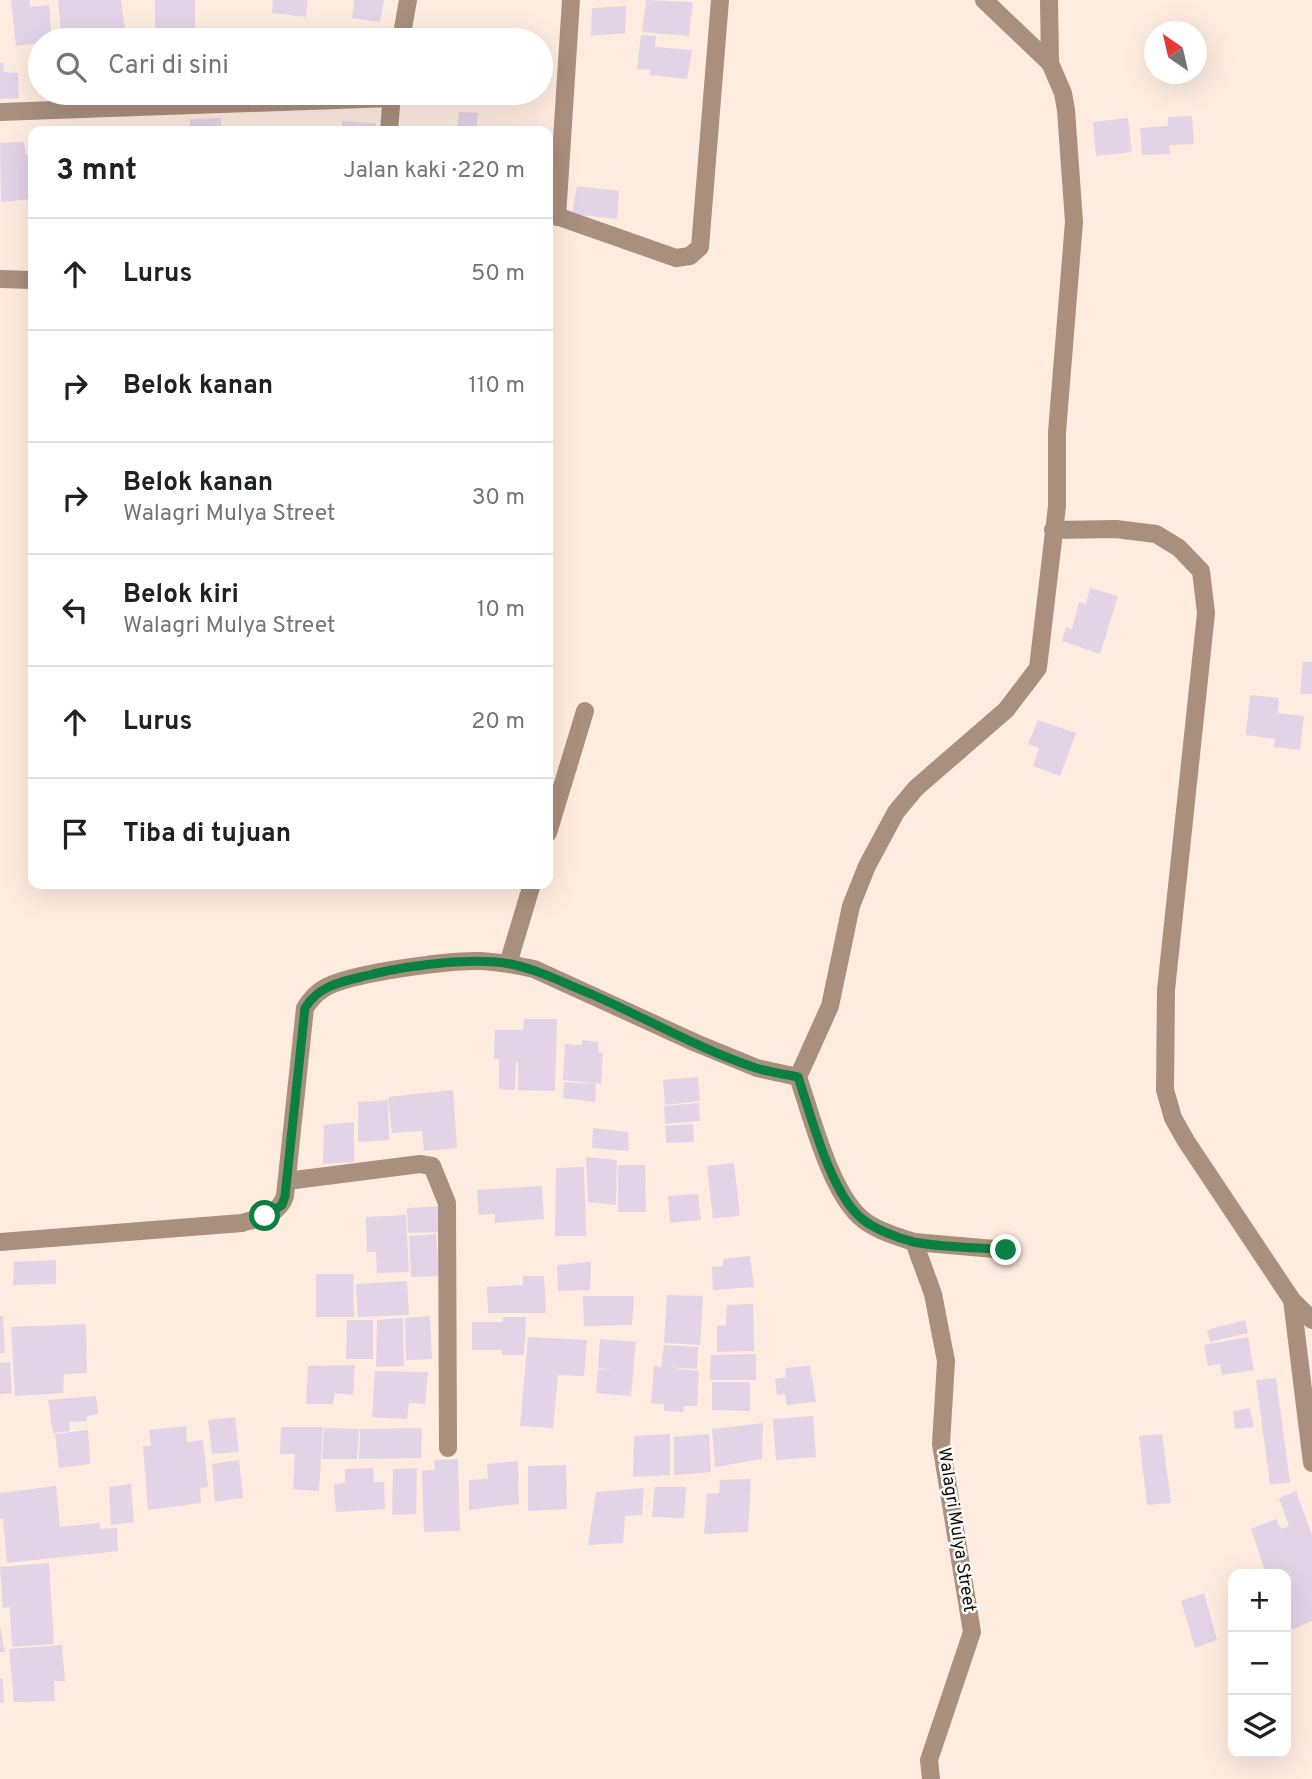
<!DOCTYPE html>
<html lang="id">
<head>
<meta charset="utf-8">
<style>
  body { margin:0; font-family:Overpass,sans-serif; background:#f6f6f6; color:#202124 }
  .controls { position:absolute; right:21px; bottom:21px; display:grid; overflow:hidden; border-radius:14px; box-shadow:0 7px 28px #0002 }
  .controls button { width:63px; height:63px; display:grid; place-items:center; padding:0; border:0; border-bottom:2px solid #e0e0e0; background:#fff; color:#202124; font:35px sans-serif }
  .compass { position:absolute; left:1144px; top:21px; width:63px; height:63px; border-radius:50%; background:#fff; box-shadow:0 7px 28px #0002; rotate:326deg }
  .stop { position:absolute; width:21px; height:21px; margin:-16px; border:5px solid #0b8043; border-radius:50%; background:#fff }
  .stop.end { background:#0b8043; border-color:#fff; box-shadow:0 2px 7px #0008 }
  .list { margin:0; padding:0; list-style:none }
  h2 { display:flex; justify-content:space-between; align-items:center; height:91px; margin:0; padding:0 28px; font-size:30px }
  h2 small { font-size:23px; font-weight:400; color:#757577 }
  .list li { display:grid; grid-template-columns:46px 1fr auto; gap:21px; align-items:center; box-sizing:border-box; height:112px; padding:0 28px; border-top:2px solid #e0e0e0 }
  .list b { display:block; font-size:26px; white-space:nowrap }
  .list p { margin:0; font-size:23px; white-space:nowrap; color:#757577 }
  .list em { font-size:23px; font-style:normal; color:#757577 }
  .icon { flex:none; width:38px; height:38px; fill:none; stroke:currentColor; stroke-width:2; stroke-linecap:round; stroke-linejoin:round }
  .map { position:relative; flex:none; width:1312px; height:1779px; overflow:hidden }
  .search { position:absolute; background:#fff; box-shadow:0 7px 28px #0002; left:28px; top:28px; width:525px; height:77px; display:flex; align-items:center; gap:18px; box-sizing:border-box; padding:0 24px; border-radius:38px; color:#757577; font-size:26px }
  .panel { position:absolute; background:#fff; box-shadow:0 7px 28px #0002; left:28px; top:126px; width:525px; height:763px; border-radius:14px }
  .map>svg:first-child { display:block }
</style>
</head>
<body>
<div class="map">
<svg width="1312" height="1779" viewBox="0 0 1312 1779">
  <rect width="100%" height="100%" fill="#feece0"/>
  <!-- building -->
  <path fill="#e3d3e7" d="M11,0H29L30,7L49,5L52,40H40V43L16,46Z
    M58,0H121L126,37L62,40Z
    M155,0H195V38L155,39Z
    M273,0H308L306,17L272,13Z
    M354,0H384L380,22L352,18Z
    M646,0L693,2L689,36L642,32Z
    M626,6L625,33L591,36L592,8Z
    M641,35L656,36L655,47L692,50L687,79L650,75V70L637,69Z
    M0,63H3L4,72L18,73L19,98L0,99Z
    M65,93H96V95L66,98Z
    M459,112L478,113L476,131H456Z
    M1192,116L1194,144L1169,145L1170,154L1142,155L1140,128L1168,126V117Z
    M221,118V131H190V119Z
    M1128,118L1132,152L1096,156L1093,122Z
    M342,121L376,123L375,131H342Z
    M306,127L333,129V131H306Z
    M24,142L26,155L33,153V199L1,202L0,143Z
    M577,186L619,191L617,219L572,214Z
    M1090,588L1118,596L1100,654L1062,641L1066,627L1072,629L1079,602L1086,604Z
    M1303,662H1312V694H1300Z
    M1250,695L1279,698L1278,713L1304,716L1300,750L1274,747L1275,739L1246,735Z
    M1038,720L1076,733L1060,776L1033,766L1039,748L1028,744Z
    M524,1019H557L555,1091L518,1090V1062H516L515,1090L499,1089V1059H494L495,1030H523Z
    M582,1040L599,1042L598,1052L603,1053L601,1084L563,1080L565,1044L582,1045Z
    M698,1077L700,1101L665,1105L663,1080Z
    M564,1082L596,1084L595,1102L563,1098Z
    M453,1090L457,1148L424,1151L422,1131L392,1133L388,1097Z
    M388,1100L389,1140L358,1142V1102Z
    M699,1103L700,1121L665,1124L664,1106Z
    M354,1122V1162L323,1164L324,1125Z
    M693,1124L694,1142L666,1143L665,1126Z
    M593,1128L628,1132L629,1151L592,1148Z
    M586,1157L617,1160L616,1205L588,1202Z
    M734,1163L740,1216L713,1218L707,1166Z
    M618,1165H645L646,1212H618Z
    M584,1167L586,1236H555L556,1168Z
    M542,1186L544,1219L495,1223V1214L479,1215L477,1190Z
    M698,1194L701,1220L670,1223L668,1196Z
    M443,1206L444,1232L408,1233L407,1208Z
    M406,1215L409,1272L377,1273L376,1252H367L366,1217Z
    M436,1234L439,1276L411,1277L409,1236Z
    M750,1256L754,1287L713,1290L712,1267L723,1266V1259Z
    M56,1260V1284L13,1285L14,1262Z
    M591,1262L590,1290L558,1291L557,1265Z
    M316,1274H353L354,1317H316Z
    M523,1276H544L546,1313H488L487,1287L523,1285Z
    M407,1281L409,1315L358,1317L356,1284Z
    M667,1295L703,1296L700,1345L664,1343Z
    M583,1296H634L632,1325L584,1326Z
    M753,1304L754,1351L717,1352V1326L726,1325L727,1305Z
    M0,1316H3L5,1353H0Z
    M430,1316L432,1359L406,1360L405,1318Z
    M503,1317H526L524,1355H502V1350H472V1322H503Z
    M403,1318L404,1366L376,1367L377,1320Z
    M347,1320H373V1359H346Z
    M1245,1320L1248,1333L1210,1342L1207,1330Z
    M86,1324L87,1373L64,1374L63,1393L15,1396L11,1327Z
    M528,1337L587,1340L584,1376L558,1375L553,1428L520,1426Z
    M1248,1337L1254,1370L1222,1375L1220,1364L1208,1366L1204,1345Z
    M600,1339L636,1342L631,1396L596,1393L598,1369L615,1370L598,1368Z
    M664,1345L698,1347L697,1369L665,1367L699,1371L697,1406H684L683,1412L664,1411V1404L651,1403L654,1366L661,1367Z
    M756,1354V1380H710L711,1355Z
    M10,1362L12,1393L0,1394V1363Z
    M355,1365L353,1395L335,1393L333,1404H306L308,1366Z
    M810,1366L816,1402L787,1405L785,1394L777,1395L775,1379L786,1377L785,1368Z
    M375,1371L428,1372L425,1404L409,1403L407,1419L372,1417Z
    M1276,1378L1290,1483L1270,1484L1256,1380Z
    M712,1382H750V1411L712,1410Z
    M96,1396L98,1414L87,1416V1421L69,1422L70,1431L53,1433L48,1400Z
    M1250,1408L1254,1427L1235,1429L1233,1411Z
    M813,1416L816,1457L776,1460L773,1419Z
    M235,1417L239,1452L212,1454L208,1420Z
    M763,1423L762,1459L715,1467L712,1429Z
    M186,1426L187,1442L203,1440L208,1487L200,1488L201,1503L148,1510L143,1446H151L149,1430Z
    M281,1427H323L319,1491L293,1489L295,1454H280Z
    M324,1428L359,1429L357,1459H322Z
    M422,1428L421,1458L359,1459L360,1429Z
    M88,1430L90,1464L59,1468L55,1434Z
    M670,1434V1475L633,1477L634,1436Z
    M709,1434L711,1472L674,1475V1437Z
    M1162,1434L1171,1503L1147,1505L1139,1436Z
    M458,1459L460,1531L424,1532L422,1471L435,1470L434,1460Z
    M239,1460L243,1498L215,1502L212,1464Z
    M518,1461L519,1504L469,1510V1480L488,1479L487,1464Z
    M566,1465L567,1509L528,1511V1466Z
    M373,1468L374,1482H384L385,1509L336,1512L334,1484L345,1483V1469Z
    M417,1468L416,1514L392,1515L393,1469Z
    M751,1479L748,1532L704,1534L707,1494L719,1493L720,1480Z
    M131,1484L134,1522L111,1525L109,1487Z
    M56,1486L60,1527L100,1523V1529L117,1528L118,1551L7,1563L3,1519H0V1493Z
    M655,1487H686L684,1518L652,1517Z
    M644,1488L642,1515L625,1516L623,1543L588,1545L596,1492Z
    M1296,1491L1312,1535V1621L1286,1632V1574H1266L1251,1529L1276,1519L1281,1529L1289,1526L1279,1498Z
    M49,1563L54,1644L12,1647L10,1607L3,1608L0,1567Z
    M1204,1593L1217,1640L1195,1648L1181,1601Z
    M0,1626L5,1652H0Z
    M62,1645L65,1681H54L55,1701L14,1702L9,1649Z
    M0,1679H3L4,1703H0Z"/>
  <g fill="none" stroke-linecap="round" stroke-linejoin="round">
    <!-- service -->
    <path stroke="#a88f7e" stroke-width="18" d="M914,1242L1006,1250"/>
    <!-- minor -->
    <path stroke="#a88f7e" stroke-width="18" d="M1049,0L1050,63
      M401,40L408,0
      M0,112L391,98
      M389,131L392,93
      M548,213L676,258L690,256L700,247L720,0
      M557,217L571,0
      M0,279L33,280
      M1053,530L1116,529L1156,534L1179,548L1201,571L1206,613L1166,990L1165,1090L1173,1118L1186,1141L1292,1300L1312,1320
      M548,833L585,711
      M508,964L532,884
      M798,1077L830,1006L851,906L867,866L896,812L916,788L1006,710L1038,668L1057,506V432L1074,222L1066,110L1063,93L1050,63L984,0
      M798,1077C812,1117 829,1188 860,1217C874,1230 896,1236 914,1242L933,1294L946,1361L941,1444L972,1632L929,1760L931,1779
      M287,1181L420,1164L432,1166L447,1203L448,1448
      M0,1242L242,1223C259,1218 279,1215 285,1196L305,1008C310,1000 315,994 323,989C347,973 451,960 481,961C499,962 516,965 534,969L696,1043L757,1068L798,1077
      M1292,1300L1312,1463"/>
  </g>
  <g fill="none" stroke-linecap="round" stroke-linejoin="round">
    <!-- route -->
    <path stroke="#0b8043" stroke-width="9" d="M265,1216L282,1205L285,1196L305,1008C320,983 347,981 373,974C411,965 473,957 511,964C539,970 564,983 591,994C646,1018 699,1049 756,1068C769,1072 784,1074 798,1077C811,1115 830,1192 861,1218C874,1229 897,1238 914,1242C944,1248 976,1247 1006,1250"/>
  </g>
  <g text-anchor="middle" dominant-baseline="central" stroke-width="5" stroke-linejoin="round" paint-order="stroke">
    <!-- street labels -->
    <g font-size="18" fill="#160f09" stroke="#fdfdfd">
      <text transform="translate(956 1530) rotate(81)">Walagri Mulya Street</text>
    </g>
  </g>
</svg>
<div class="controls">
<button>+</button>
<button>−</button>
<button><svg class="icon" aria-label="layers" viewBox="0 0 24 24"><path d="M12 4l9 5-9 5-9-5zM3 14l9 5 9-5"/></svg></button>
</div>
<svg class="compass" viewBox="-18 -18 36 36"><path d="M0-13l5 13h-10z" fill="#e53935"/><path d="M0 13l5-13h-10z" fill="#757577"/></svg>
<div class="stop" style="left:265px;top:1216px"></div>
<div class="stop end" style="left:1006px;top:1250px"></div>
<div class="search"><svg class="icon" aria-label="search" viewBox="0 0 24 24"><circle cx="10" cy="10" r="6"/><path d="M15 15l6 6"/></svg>Cari di sini</div>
<section class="panel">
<h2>3 mnt<small>Jalan kaki · 220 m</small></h2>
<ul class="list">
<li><svg class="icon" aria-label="ahead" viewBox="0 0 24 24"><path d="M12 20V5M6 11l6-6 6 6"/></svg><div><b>Lurus</b></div><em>50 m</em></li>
<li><svg class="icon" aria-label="right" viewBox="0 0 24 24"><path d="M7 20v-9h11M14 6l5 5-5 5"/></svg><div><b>Belok kanan</b></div><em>110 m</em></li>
<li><svg class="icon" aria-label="right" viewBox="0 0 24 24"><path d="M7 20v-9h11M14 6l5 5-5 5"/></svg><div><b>Belok kanan</b><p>Walagri Mulya Street</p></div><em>30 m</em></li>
<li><svg class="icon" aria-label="left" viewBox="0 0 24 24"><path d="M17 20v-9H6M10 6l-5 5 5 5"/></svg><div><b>Belok kiri</b><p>Walagri Mulya Street</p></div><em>10 m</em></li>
<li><svg class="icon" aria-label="ahead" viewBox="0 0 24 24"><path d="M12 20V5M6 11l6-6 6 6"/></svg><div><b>Lurus</b></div><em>20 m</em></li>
<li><svg class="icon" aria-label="arrive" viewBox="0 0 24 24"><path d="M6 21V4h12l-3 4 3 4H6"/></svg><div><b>Tiba di tujuan</b></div></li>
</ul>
</section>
</div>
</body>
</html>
